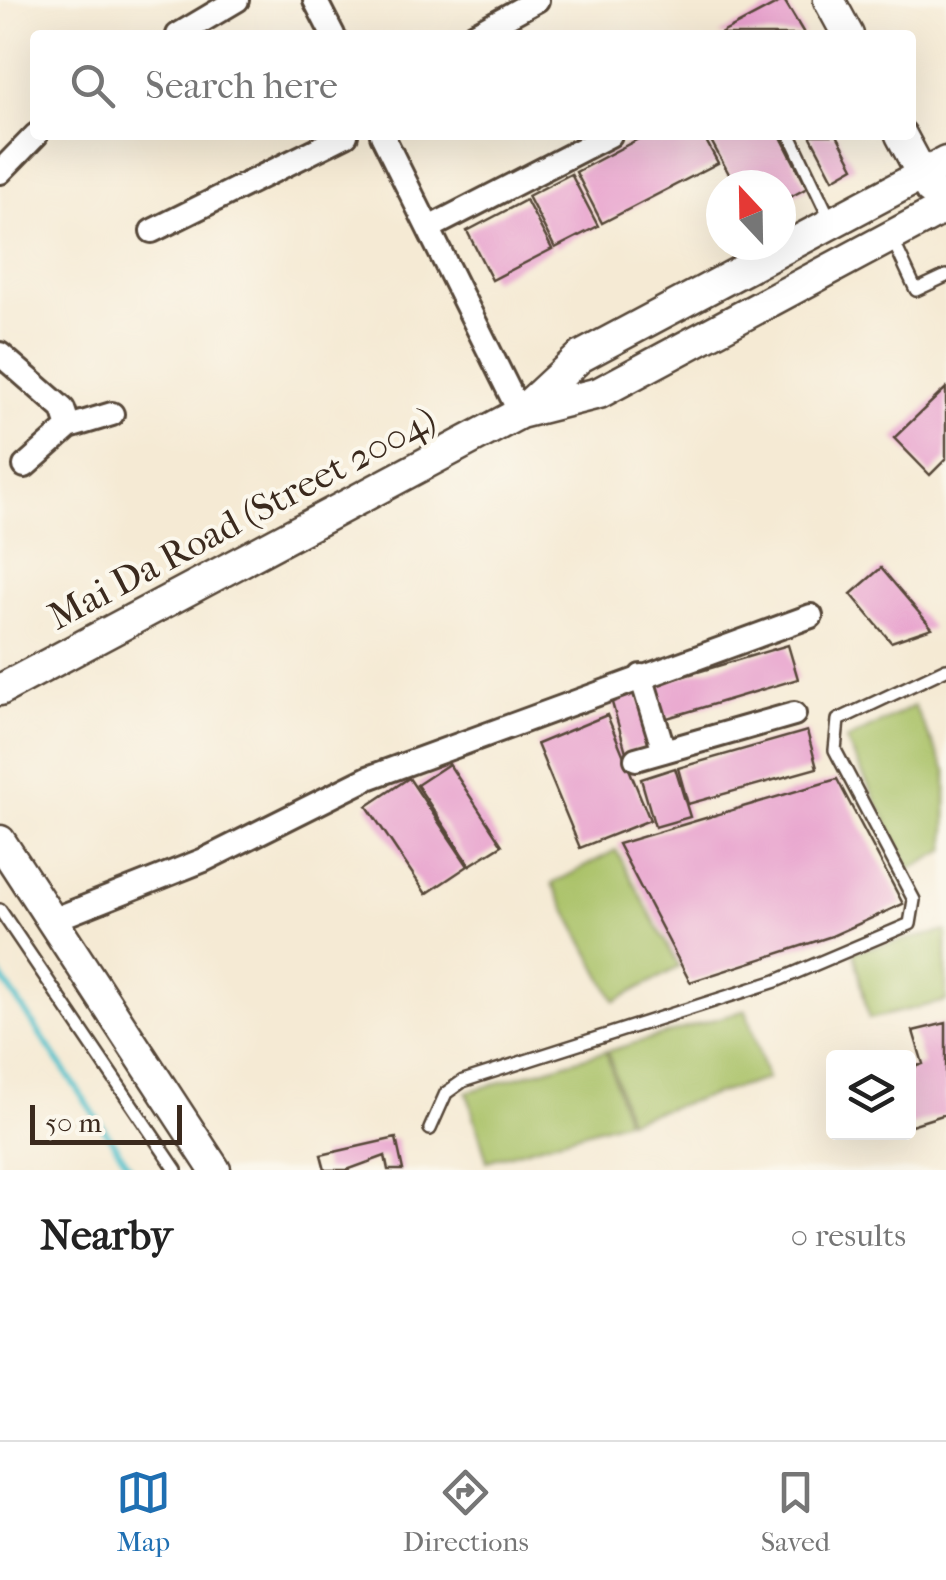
<!DOCTYPE html>
<html lang="en">
<head>
<meta charset="utf-8">
<style>
  body { margin:0; font-family:"IM FELL French Canon",serif; background:#f6f6f6; color:#222 }
  .controls { position:absolute; right:30px; bottom:30px; display:grid; overflow:hidden; border-radius:10px; box-shadow:0 10px 40px #0002 }
  .controls button { width:90px; height:90px; display:grid; place-items:center; padding:0; border:0; border-bottom:2px solid #e0e0e0; background:#fff; color:#222; font:50px sans-serif }
  .compass { position:absolute; left:706px; top:170px; width:90px; height:90px; border-radius:50%; background:#fff; box-shadow:0 10px 40px #0002; rotate:338deg }
  .scale { position:absolute; left:30px; bottom:25px; width:152px; box-sizing:border-box; padding-left:10px; border:5px solid #3b2a1e; border-top:0; font-size:28px; line-height:35px; white-space:nowrap; color:#3b2a1e; -webkit-text-stroke:8px #fbf7ec; paint-order:stroke }
  .list { margin:0; padding:0; list-style:none }
  h2 { display:flex; justify-content:space-between; align-items:center; height:130px; margin:0; padding:0 40px; font-size:42px }
  h2 small { font-size:32px; font-weight:400; color:#767676 }
  .icon { flex:none; width:55px; height:55px; fill:none; stroke:currentColor; stroke-width:2; stroke-linecap:round; stroke-linejoin:round }
  .map { position:relative; flex:none; width:946px; height:1170px; overflow:hidden }
  .search { position:absolute; background:#fff; box-shadow:0 10px 40px #0002; left:30px; right:30px; top:30px; height:110px; display:flex; align-items:center; gap:25px; box-sizing:border-box; padding:0 35px; border-radius:10px; color:#767676; font-size:38px }
  .sheet { height:270px; background:#fff }
  nav { display:flex; justify-content:space-around; align-items:center; box-sizing:border-box; height:140px; border-top:2px solid #e0e0e0; background:#fff; font-size:28px; color:#767676 }
  nav a { display:grid; justify-items:center; gap:5px }
  nav .on { color:#1f6fb2 }
  .map>svg:first-child { display:block }
</style>
</head>
<body>
<div class="map">
<svg width="946" height="1170" viewBox="0 0 946 1170">
  <rect width="100%" height="100%" fill="#fbf7ec"/>
  <filter id="ink" filterUnits="userSpaceOnUse"><feTurbulence type="fractalNoise" baseFrequency=".01" numOctaves="2"/><feDisplacementMap in="SourceGraphic" scale="20" xChannelSelector="R" yChannelSelector="G"/><feConvolveMatrix kernelMatrix="1 2 1 2 8 2 1 2 1" color-interpolation-filters="sRGB"/></filter>
  <filter id="wash" filterUnits="userSpaceOnUse"><feTurbulence type="fractalNoise" baseFrequency=".0048" numOctaves="4" result="noise"/><feDisplacementMap in="SourceGraphic" scale="40" xChannelSelector="R" yChannelSelector="G"/><feGaussianBlur stdDeviation="2.25" result="paint"/><feColorMatrix in="noise" values="0 0 0 0 0 0 0 0 0 0 0 0 0 0 0 0 0 1.4 0 .05"/><feComposite in="paint" operator="in"/></filter>
  <g filter="url(#wash)">
    <rect width="100%" height="100%" fill="#f5ead4"/>
    <!-- green -->
    <path fill="#a9c166" stroke="#727642" stroke-width="2.5" d="M914,706L946,771V850L910,869L846,740Z
      M616,850L679,967L615,1001L552,884Z
      M946,931V1001L869,1019L854,951Z
      M746,1010L767,1079L628,1120L608,1051Z
      M606,1051L626,1120L487,1161L467,1092Z"/>
    <g fill="none" stroke-linecap="round" stroke-linejoin="round">
      <!-- stream -->
      <path stroke="#54c1cb" stroke-width="6" d="M0,975L132,1170"/>
    </g>
    <g id="blocks">
      <!-- building -->
      <path fill="#e79fcc" d="M784,0L805,35H718Z
        M646,135H703L718,163L602,223L576,172Z
        M708,135H780L807,188L781,202V185H735Z
        M810,135H837L854,167L833,179Z
        M571,174L598,226L555,248L528,196Z
        M526,200L552,249L492,280L467,231Z
        M946,388V459L930,475L894,438Z
        M881,568L932,628L891,642L851,594Z
        M788,645L798,679L664,719L654,685Z
        M638,691L653,744L626,752L611,699Z
        M607,715L650,820L580,848L537,744Z
        M807,731L817,768L688,804L678,768Z
        M449,764L502,845L470,865L417,785Z
        M675,768L690,817L655,827L641,779Z
        M409,778L468,866L426,894L367,806Z
        M837,779L903,904L832,936L690,982L618,844Z
        M946,1023V1114L908,1126V1069L923,1064L913,1031Z
        M396,1138L403,1170H388L385,1156L347,1170H325L321,1155Z"/>
    </g>
  </g>
  <g filter="url(#ink)">
    <use href="#blocks" fill-opacity="0" stroke="#574739" stroke-width="2.5"/>
    <g fill="none" stroke-linecap="round" stroke-linejoin="round">
      <defs>
        <path id="lane" d="M790,135L831,221
          M891,236L916,290L946,276
          M0,910L176,1170
          M430,1129L446,1093L463,1081L776,981L910,924L914,900L835,750L838,720L946,669"/>
        <path id="street" d="M315,0L333,35
          M178,35L237,0
          M473,35L537,0
          M382,135L520,413
          M0,172L36,135
          M429,228L610,135
          M152,231L346,135
          M0,354L63,409L69,427L25,466
          M69,427L112,414
          M641,676L664,751
          M636,759L794,714
          M50,921L204,860L368,778L811,616"/>
        <path id="secondary" d="M829,0L848,35
          M901,135L930,189
          M522,411L580,357L946,162
          M0,690L520,413L599,393L946,207
          M0,841L215,1170"/>
      </defs>
      <!-- lane casing -->
      <use href="#lane" stroke="#574739" stroke-width="16"/>
      <!-- street casing -->
      <use href="#street" stroke="#574739" stroke-width="28"/>
      <!-- secondary casing -->
      <use href="#secondary" stroke="#574739" stroke-width="35"/>
      <!-- lane -->
      <use href="#lane" stroke="#fff" stroke-width="11"/>
      <!-- street -->
      <use href="#street" stroke="#fff" stroke-width="22"/>
      <!-- secondary -->
      <use href="#secondary" stroke="#fff" stroke-width="30"/>
    </g>
  </g>
  <g text-anchor="middle" dominant-baseline="central" stroke-width="8" stroke-linejoin="round" paint-order="stroke">
    <!-- street labels -->
    <g font-size="38" fill="#3b2a1e" stroke="#fbf7ec">
      <text transform="translate(242 518) rotate(-28)">Mai Da Road (Street 2004)</text>
    </g>
  </g>
</svg>
<div class="controls">
<button><svg class="icon" aria-label="layers" viewBox="0 0 24 24"><path d="M12 4l9 5-9 5-9-5zM3 14l9 5 9-5"/></svg></button>
</div>
<svg class="compass" viewBox="-18 -18 36 36"><path d="M0-13l5 13h-10z" fill="#e53935"/><path d="M0 13l5-13h-10z" fill="#767676"/></svg>
<div class="scale">50 m</div>
<div class="search"><svg class="icon" aria-label="search" viewBox="0 0 24 24"><circle cx="10" cy="10" r="6"/><path d="M15 15l6 6"/></svg>Search here</div>
</div>
<section class="sheet">
<h2>Nearby<small>0 results</small></h2>
<ul class="list">
</ul>
</section>
<nav>
<a class="on"><svg class="icon" aria-label="map" viewBox="0 0 24 24"><path d="M3 6l6-2 6 2 6-2v14l-6 2-6-2-6 2zM9 4v14M15 6v14"/></svg>Map</a>
<a><svg class="icon" aria-label="directions" viewBox="0 0 24 24"><path d="M12 3l9 9-9 9-9-9zM9 14v-3h6M13 9l2 2-2 2"/></svg>Directions</a>
<a><svg class="icon" aria-label="saved" viewBox="0 0 24 24"><path d="M7 4h10v16l-5-4-5 4z"/></svg>Saved</a>
</nav>
</body>
</html>
